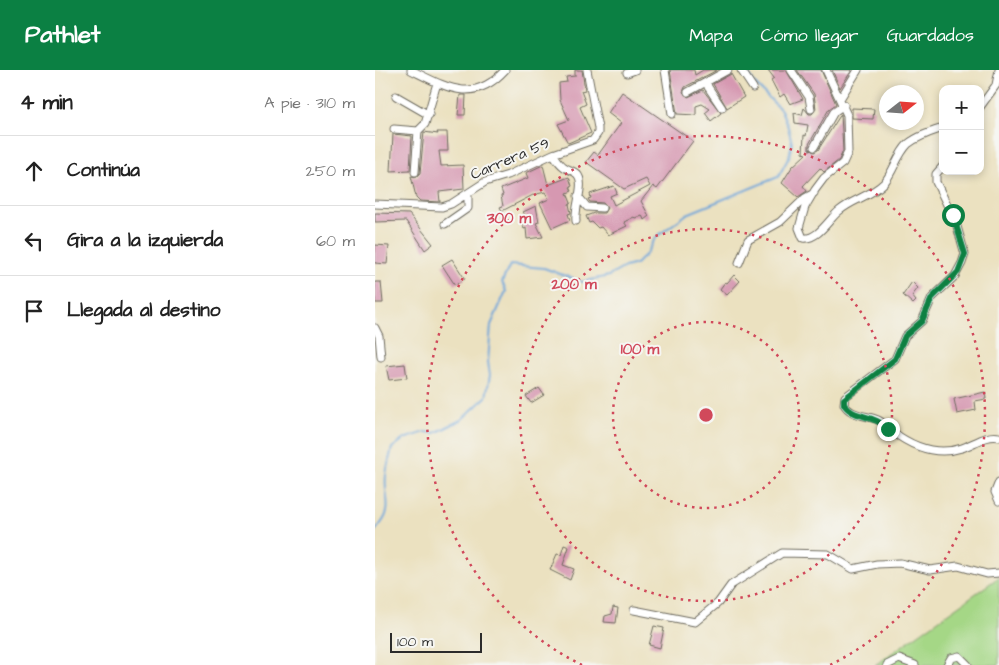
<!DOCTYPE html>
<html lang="es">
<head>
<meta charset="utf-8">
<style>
  body { margin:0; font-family:"Architects Daughter",sans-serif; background:#f6f6f6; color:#222 }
  .controls { position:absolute; right:15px; top:15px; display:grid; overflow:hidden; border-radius:10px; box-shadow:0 2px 8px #0003 }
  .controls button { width:45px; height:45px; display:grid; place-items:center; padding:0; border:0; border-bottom:1px solid #e0e0e0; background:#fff; color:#222; font:25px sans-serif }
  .compass { position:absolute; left:504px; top:15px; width:45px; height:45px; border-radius:50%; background:#fff; box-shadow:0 2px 8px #0003; rotate:73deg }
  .scale { position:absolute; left:15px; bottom:12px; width:92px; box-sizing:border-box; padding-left:5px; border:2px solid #2b2b2b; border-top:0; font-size:14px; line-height:18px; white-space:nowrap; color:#2b2b2b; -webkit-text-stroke:4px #f6f6f2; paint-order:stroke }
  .stop { position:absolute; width:15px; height:15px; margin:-11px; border:4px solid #0b8043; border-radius:50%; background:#fff }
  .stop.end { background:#0b8043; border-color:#fff; box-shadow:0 1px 5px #0008 }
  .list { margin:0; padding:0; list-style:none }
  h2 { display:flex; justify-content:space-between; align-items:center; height:65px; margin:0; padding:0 20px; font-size:21px }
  h2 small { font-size:16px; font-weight:400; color:#767676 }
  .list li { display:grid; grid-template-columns:32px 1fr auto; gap:15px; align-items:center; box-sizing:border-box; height:70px; padding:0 20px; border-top:1px solid #e0e0e0 }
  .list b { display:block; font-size:19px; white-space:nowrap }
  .list em { font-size:16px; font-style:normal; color:#767676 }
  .icon { flex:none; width:28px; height:28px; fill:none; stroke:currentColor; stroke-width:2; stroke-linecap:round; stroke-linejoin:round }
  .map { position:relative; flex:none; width:624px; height:595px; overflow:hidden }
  header { display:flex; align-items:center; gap:30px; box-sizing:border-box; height:70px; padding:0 25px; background:#0b8043; color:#fff }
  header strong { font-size:24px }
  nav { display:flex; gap:28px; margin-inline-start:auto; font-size:18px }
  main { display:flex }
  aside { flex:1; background:#fff }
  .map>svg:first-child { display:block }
</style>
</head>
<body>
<header>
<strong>Pathlet</strong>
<nav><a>Mapa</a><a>Cómo llegar</a><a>Guardados</a></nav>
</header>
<main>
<aside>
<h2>4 min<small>A pie · 310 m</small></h2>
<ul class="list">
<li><svg class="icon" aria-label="ahead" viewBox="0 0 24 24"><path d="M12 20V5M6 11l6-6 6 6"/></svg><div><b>Continúa</b></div><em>250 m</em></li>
<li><svg class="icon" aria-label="left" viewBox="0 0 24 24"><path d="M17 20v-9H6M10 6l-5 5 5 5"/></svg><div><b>Gira a la izquierda</b></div><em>60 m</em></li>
<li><svg class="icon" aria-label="arrive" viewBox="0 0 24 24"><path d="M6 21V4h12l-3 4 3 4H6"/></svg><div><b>Llegada al destino</b></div></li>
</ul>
</aside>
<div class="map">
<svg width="624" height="595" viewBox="0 0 624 595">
  <rect width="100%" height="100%" fill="#f6f6f2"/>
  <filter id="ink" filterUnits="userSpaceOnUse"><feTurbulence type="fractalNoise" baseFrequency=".02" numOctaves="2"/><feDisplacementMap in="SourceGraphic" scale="10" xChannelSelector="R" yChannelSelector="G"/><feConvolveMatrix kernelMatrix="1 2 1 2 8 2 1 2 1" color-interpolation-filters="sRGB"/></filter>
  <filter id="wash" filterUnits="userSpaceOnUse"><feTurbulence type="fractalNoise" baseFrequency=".0096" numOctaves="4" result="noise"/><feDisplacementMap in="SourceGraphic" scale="20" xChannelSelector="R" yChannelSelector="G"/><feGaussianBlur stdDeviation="1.12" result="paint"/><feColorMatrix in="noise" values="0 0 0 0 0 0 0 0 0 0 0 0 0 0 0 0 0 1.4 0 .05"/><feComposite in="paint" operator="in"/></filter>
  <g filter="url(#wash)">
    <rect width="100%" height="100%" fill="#ebe1c0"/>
    <!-- green -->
    <path fill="#a5d786" stroke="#688158" d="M624,507V595H500Z"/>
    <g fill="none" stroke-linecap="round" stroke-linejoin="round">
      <!-- stream -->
      <path stroke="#69a4d9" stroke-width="2" d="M0,461C22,437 8,431 11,405C12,396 15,387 17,378L29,369L50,362L60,363L86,350L111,327L115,305L113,292L116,255L131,221L127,212L135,195L169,198L207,212L234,206L250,197L261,194L271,184L281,167L312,144L403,107L414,87L417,73L413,57L406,40L380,14L371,0"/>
    </g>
    <g id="blocks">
      <!-- building -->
      <path fill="#d698b1" d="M200,0H207L210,20L206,21L211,34L205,37L216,63L193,73L183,54L194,50L185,30L184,13L192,12L191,7L200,6Z
        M295,0H319L320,5L328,0H342L310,17L308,22L313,27L328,20L346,43L336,51L330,43L335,39L327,34L321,36V45L302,44Z
        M393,0H411L428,29L415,34L409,24L405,27L396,10L399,8Z
        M422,0H446L461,34L454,39L434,74V79L439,82L443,80L466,44L468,81L464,90L449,102L445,98L428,116L432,121L423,127L407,113L417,97L431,84L428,83L429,65L431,66L433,55L420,53L419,43L427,45L429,38L434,44H437L441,39L439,24Z
        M457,0H477L465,18Z
        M356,4L369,27L352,38L338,14Z
        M247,22L318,71L282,119L278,116L266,131L274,146L269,150L267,145L260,148L259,147L249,152L252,156L233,165L226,157L223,158L217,152L214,153L211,146L219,143H229L232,138L228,133L215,132L213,129L216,128L215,124L239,116L242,123L235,126L239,135L275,116L271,109L249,119L211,92L219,82L223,85L246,53L233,43Z
        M85,25H91L90,45H83Z
        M477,38L499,39L498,49L477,48Z
        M49,62L63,64L62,62H72L73,81H64L66,96L88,95L89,119L64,122L65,132L45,131L41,127L36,106L42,107L45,103Z
        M18,64L37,66L35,100L16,101Z
        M168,95L173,115L194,107L197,116L195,117L197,121L192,123L196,133L194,134L196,143L193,144L195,150L177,158L165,133L174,129L170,122L158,125L127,141L125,137L128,136L126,126L128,125L126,119L153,108L151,103Z
        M161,136L164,152L161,153L168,167L152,169L151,158L149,159L147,154L149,153L147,149L151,147L148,142Z
        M0,143L34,144L58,174L50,180L31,151L0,152Z
        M0,175L14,176L12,194L0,193Z
        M77,189L90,209L80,215L67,195Z
        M359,205L365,211L352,225L345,219L350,212L352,213Z
        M0,212H6L8,233H0Z
        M537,212L543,218L537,226L541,231L538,234L528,225Z
        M30,294L32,308L14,310L11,296Z
        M164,318L169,325L156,333L151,326Z
        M610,322L611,329L600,331L601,340L582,344L579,329Z
        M189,475L194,477L188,495L199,499L195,510L175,500L182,484L186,485Z
        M238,537L243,538L241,553L229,552L230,546L237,544Z
        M279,556L289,558L285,578L274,575Z"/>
    </g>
  </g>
  <g filter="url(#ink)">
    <use href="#blocks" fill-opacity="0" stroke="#6e6b5f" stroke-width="1"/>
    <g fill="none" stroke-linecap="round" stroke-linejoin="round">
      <defs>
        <path id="minor" d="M36,0C71,17 98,35 130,0
          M290,0L297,44
          M366,0L378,18
          M416,0L434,27L436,39
          M451,0L472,45L473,82L468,93L449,108L440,120L430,137L424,158L428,168C443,170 454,149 464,141C478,129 496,126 509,113C519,101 522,85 533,74C543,66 556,62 568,58
          M252,3L260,0
          M332,12L333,17L347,38
          M313,22L353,0
          M21,26L54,45
          M465,29L483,0
          M605,37L621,15L624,0
          M19,59L43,61
          M439,77L459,42L469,35
          M178,84C181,88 184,93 188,96C192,100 198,100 202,104C211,113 199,137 201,151
          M568,96L561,104V112L581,153L590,184L587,193L580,206L557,228L547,251L530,266L520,289L470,327L469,334C475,346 492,345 503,350C509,352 512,359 518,362C538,377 562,386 587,378C599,374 612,364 624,367
          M40,102L43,61L50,54L62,13
          M203,126L212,137L227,138
          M0,134L67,137L76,134L110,112L133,105L178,84L218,70L223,63V58L212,0
          M70,154L93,138V123
          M364,193L373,170L405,152L430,128L439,123
          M0,258L4,266L6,287
          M624,412L620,422L624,431
          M259,540L320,552L343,533L356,515L407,483L453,484L478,499L502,494L525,493L555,500L583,496L612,504L624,503
          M512,595L524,589L540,595
          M572,595L576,588L584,586L593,595"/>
      </defs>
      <!-- minor casing -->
      <use href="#minor" stroke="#6e6b5f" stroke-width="9"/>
      <!-- minor -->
      <use href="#minor" stroke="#fff" stroke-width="7"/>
    </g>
  </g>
  <g fill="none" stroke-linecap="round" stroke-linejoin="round" filter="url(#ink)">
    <!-- route -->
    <path stroke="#0b8043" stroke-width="6" d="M513,359C500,344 476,348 469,334V329L520,289L530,266L547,251L557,228L583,202L590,184L578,145"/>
  </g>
  <!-- distance rings -->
  <g fill="none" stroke="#d1495b" stroke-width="2.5" stroke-dasharray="2.5 5">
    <circle cx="331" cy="345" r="93"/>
    <circle cx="331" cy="345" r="186"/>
    <path d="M207 595A279 279 0 1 1 455 595"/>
  </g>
  <g text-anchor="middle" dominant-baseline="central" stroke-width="4" stroke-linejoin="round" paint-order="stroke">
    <!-- street labels -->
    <g font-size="15" fill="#2b2b2b" stroke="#f6f6f2">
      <text transform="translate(135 89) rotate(-23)">Carrera 59</text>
    </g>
  </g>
  <circle cx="331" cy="345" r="8" fill="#d1495b" stroke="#f6f6f2" stroke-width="2.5"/>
  <g font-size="15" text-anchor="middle" font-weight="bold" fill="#d1495b" stroke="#f6f6f2" stroke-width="4" stroke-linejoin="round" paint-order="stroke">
    <text x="134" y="153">300 m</text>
    <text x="199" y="219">200 m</text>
    <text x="265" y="284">100 m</text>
  </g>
</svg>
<div class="controls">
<button>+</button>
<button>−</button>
</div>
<svg class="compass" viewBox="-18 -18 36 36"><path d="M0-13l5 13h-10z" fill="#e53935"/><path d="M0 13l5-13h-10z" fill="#767676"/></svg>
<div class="scale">100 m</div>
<div class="stop" style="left:578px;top:145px"></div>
<div class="stop end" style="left:513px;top:359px"></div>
</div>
</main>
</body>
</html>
